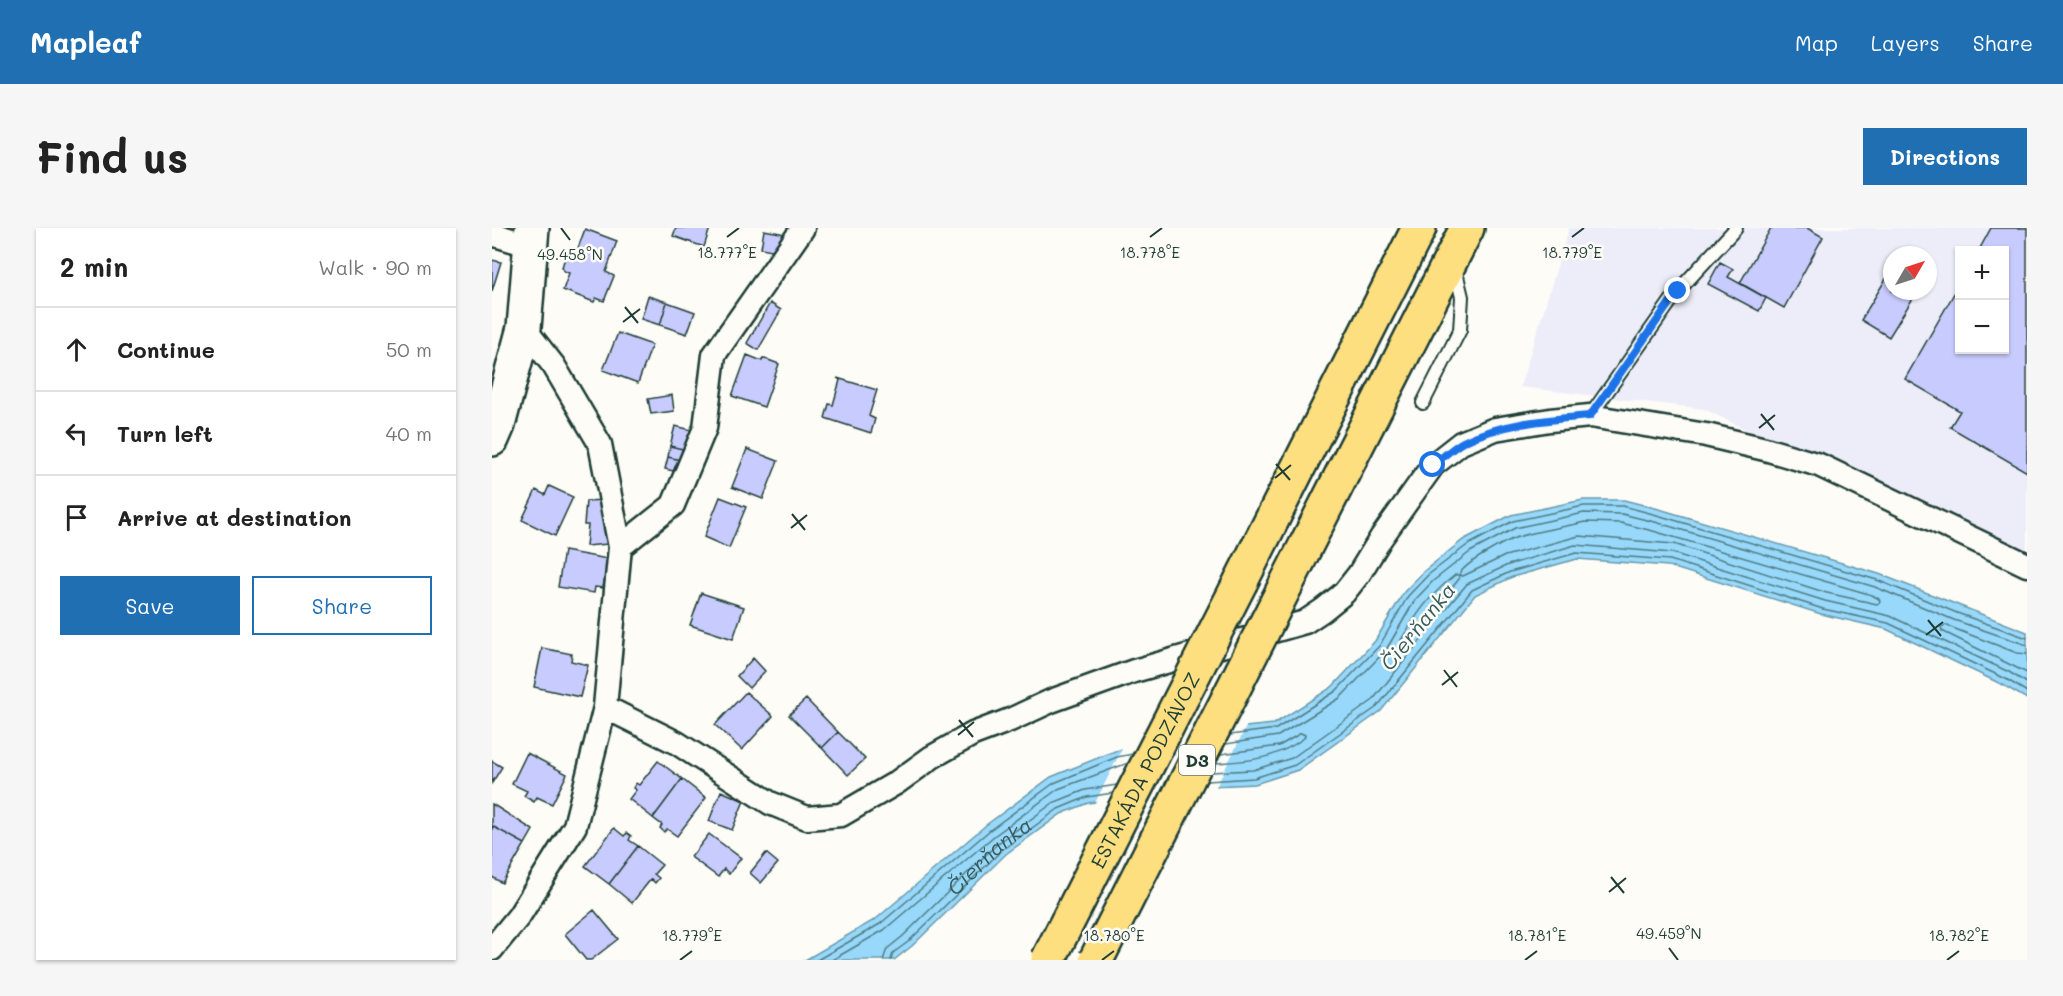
<!DOCTYPE html>
<html lang="en">
<head>
<meta charset="utf-8">
<style>
  body { margin:0; font-family:Mali,sans-serif; background:#f6f6f6; color:#222 }
  .controls { position:absolute; right:18px; top:18px; display:grid; overflow:hidden; border-radius:0px; box-shadow:0 2px 4px #0004 }
  .controls button { width:54px; height:54px; display:grid; place-items:center; padding:0; border:0; border-bottom:2px solid #e0e0e0; background:#fff; color:#222; font:30px sans-serif }
  .compass { position:absolute; left:1391px; top:18px; width:54px; height:54px; border-radius:50%; background:#fff; box-shadow:0 2px 4px #0004; rotate:51deg }
  .stop { position:absolute; width:18px; height:18px; margin:-14px; border:4px solid #1a73e8; border-radius:50%; background:#fff }
  .stop.end { background:#1a73e8; border-color:#fff; box-shadow:0 2px 6px #0008 }
  .list { margin:0; padding:0; list-style:none }
  h2 { display:flex; justify-content:space-between; align-items:center; height:78px; margin:0; padding:0 24px; font-size:26px }
  h2 small { font-size:20px; font-weight:400; color:#767676 }
  .list li { display:grid; grid-template-columns:39px 1fr auto; gap:18px; align-items:center; box-sizing:border-box; height:84px; padding:0 24px; border-top:2px solid #e0e0e0 }
  .list b { display:block; font-size:22px; white-space:nowrap }
  .list em { font-size:20px; font-style:normal; color:#767676 }
  .actions { display:flex; gap:12px; padding:18px 24px }
  .actions a { flex:1; padding:14px 0; border:2px solid #1f6fb2; border-radius:0px; text-align:center; font-size:21px; color:#1f6fb2 }
  .actions .main { background:#1f6fb2; color:#fff }
  .icon { flex:none; width:33px; height:33px; fill:none; stroke:currentColor; stroke-width:2; stroke-linecap:round; stroke-linejoin:round }
  .map { position:relative; flex:none; width:1535px; height:732px; overflow:hidden; border-radius:0px }
  header { display:flex; align-items:center; gap:36px; box-sizing:border-box; height:84px; padding:0 30px; background:#1f6fb2; color:#fff }
  header strong { font-size:28px }
  nav { display:flex; gap:33px; margin-inline-start:auto; font-size:21px }
  .intro { display:flex; align-items:center; justify-content:space-between; box-sizing:border-box; height:144px; padding:0 36px }
  h1 { margin:0; font-size:42px }
  .button { padding:15px 27px; border-radius:0px; background:#1f6fb2; color:#fff; font-size:21px; font-weight:700 }
  main { display:flex; gap:36px; padding:0 36px }
  aside { flex:1; background:#fff; border-radius:0px; box-shadow:0 2px 4px #0004 }
  .map>svg:first-child { display:block }
</style>
</head>
<body>
<header>
<strong>Mapleaf</strong>
<nav><a>Map</a><a>Layers</a><a>Share</a></nav>
</header>
<div class="intro"><h1>Find us</h1><a class="button">Directions</a></div>
<main>
<aside>
<h2>2 min<small>Walk · 90 m</small></h2>
<ul class="list">
<li><svg class="icon" aria-label="ahead" viewBox="0 0 24 24"><path d="M12 20V5M6 11l6-6 6 6"/></svg><div><b>Continue</b></div><em>50 m</em></li>
<li><svg class="icon" aria-label="left" viewBox="0 0 24 24"><path d="M17 20v-9H6M10 6l-5 5 5 5"/></svg><div><b>Turn left</b></div><em>40 m</em></li>
<li><svg class="icon" aria-label="arrive" viewBox="0 0 24 24"><path d="M6 21V4h12l-3 4 3 4H6"/></svg><div><b>Arrive at destination</b></div></li>
</ul>
<div class="actions"><a class="main">Save</a><a>Share</a></div>
</aside>
<div class="map">
<svg width="1535" height="732" viewBox="0 0 1535 732">
  <rect width="100%" height="100%" fill="#fdfcf7"/>
  <filter id="ink" filterUnits="userSpaceOnUse"><feTurbulence type="fractalNoise" baseFrequency=".0167" numOctaves="2"/><feDisplacementMap in="SourceGraphic" scale="12" xChannelSelector="R" yChannelSelector="G"/><feConvolveMatrix kernelMatrix="1 2 1 2 8 2 1 2 1" color-interpolation-filters="sRGB"/></filter>
  <g filter="url(#ink)">
    <!-- built -->
    <path fill="#ededf9" fill-rule="evenodd" d="M1077,0H1535V339L1212,181L1028,159ZM1468,22H1512V122H1468ZM1400,27H1436V63H1400Z"/>
    <!-- water -->
    <path fill="#98d8fa" stroke="#689aab" stroke-width="1.5" d="M1091,272H1132L1167,281L1387,346L1535,404V471L1511,457L1394,401L1329,386L1176,338L1085,331L1020,349L983,367L889,483L806,542L763,556L722,558L596,575L569,586L514,626L420,718L402,732H313L384,691L494,597L559,549L623,523L743,500L782,496L840,459L883,413L912,364L932,343L971,312L1019,287Z"/>
    <!-- pier -->
    <path fill="#fdfcf7" d="M756,495L723,561L602,577L631,519Z"/>
    <g fill="none" stroke-linecap="round" stroke-linejoin="round">
      <!-- shore -->
      <g stroke="#4f7b83" stroke-width="1.5">
        <path d="M1093,294L1129,295L1161,303L1380,367L1387,371L1388,374L1385,376L1335,365L1182,316L1087,308L1013,328L971,348L967,347C972,335 1015,312 1029,308C1050,302 1072,299 1093,294Z"/>
        <path d="M963,347H967V351L914,416H910L909,412C926,384 937,368 963,347Z"/>
        <path d="M1535,426L1525,425L1453,397L1449,399L1450,403L1535,445"/>
        <path d="M738,507L784,501L844,463L888,417L916,368L936,347L974,318L1021,293L1092,278H1131L1165,287L1385,352L1465,385L1535,410"/>
        <path d="M734,516L786,508L848,470L894,422L923,372L941,353L978,324L1023,300L1092,285L1130,286L1163,294L1383,359L1462,392L1535,417"/>
        <path d="M724,535C758,533 784,531 812,510L813,507L809,505L787,518L729,526"/>
        <path d="M719,544L761,542L800,530L880,473L953,382L975,356L1016,337L1083,317L1180,325L1333,373L1398,388L1517,444L1535,455"/>
        <path d="M715,553L762,550L803,537L885,479L980,362L1018,344L1084,325L1178,332L1331,381L1396,395L1514,451L1535,464"/>
        <path d="M325,732L388,696L498,602L562,555L625,529L641,526"/>
        <path d="M340,732L392,702L502,608L566,561L636,535"/>
        <path id="s1" d="M391,732L395,721L411,708L505,616L561,575L593,562L625,557"/>
        <path d="M399,732L401,725L416,714L510,622L566,581L595,569L621,565"/>
      </g>
    </g>
    <!-- building -->
    <path fill="#c8cbfd" stroke="#1f3d34" stroke-width="1.5" d="M184,0H218L212,19L181,8Z
      M1279,0H1315L1331,9L1292,80L1248,55Z
      M1499,0H1535V244L1458,199L1468,183L1413,151L1468,55V122H1512V22H1487Z
      M93,1L125,13L114,44L122,48L112,73L104,70L102,74L71,62L77,45L72,43L70,39L73,30L77,29L82,31Z
      M272,2L294,6L290,24L269,20Z
      M0,32L9,34L0,63Z
      M1228,34L1241,41L1236,49L1274,70L1267,83L1216,56Z
      M1395,49L1400,52V63H1417L1423,67L1397,109L1369,92Z
      M156,68L175,74L168,97L149,91Z
      M175,74L203,84L195,106L168,97Z
      M278,75L289,82L266,122L255,115Z
      M126,105L160,117L146,155L111,142Z
      M255,127L270,133L271,130L287,136L272,179L240,168Z
      M345,150L385,162L377,188L383,191L379,205L333,190L337,176L341,177L348,152Z
      M180,167L182,183L159,186L156,171Z
      M183,198L204,203L199,223L178,218Z
      M178,218L199,223L197,234L176,229Z
      M255,221L286,233L271,271L240,259Z
      M176,229L197,234L194,246L173,241Z
      M57,258L81,269L63,308L30,292L44,262L53,267Z
      M228,269L254,279L237,320L212,309Z
      M112,272L116,316L94,318L96,297H92L94,273Z
      M72,323L116,331L111,360L103,359L102,365L66,359Z
      M209,365L252,379L241,411L198,397Z
      M50,420L80,426L79,433L96,437L88,469L42,459Z
      M261,430L273,443L257,460L245,448Z
      M254,464L281,488L250,522L223,497Z
      M314,471L346,504L330,520L297,487Z
      M346,504L373,531L356,547L330,520Z
      M35,525L75,546L60,576L45,569L42,574L32,568L35,563L20,556Z
      M0,533L10,539L0,555Z
      M166,533L190,551L161,590L137,571L144,562L141,560L144,555L147,557Z
      M190,551L214,570L185,608L175,601L172,604L168,600L170,597L161,590Z
      M229,563L252,573L240,602L217,593Z
      M0,576L41,602L33,616L0,598Z
      M0,598L33,616L10,655L0,649Z
      M122,600L132,608L135,605L139,608L137,612L146,618L117,656L93,638Z
      M217,606L249,630L237,646L232,641L226,649L199,629Z
      M146,618L170,637L162,646L167,650L163,655L159,651L140,675L117,656Z
      M274,625L286,635L269,655L258,645Z
      M102,682L126,711L99,732H94L73,706Z"/>
    <g fill="none" stroke-linecap="round" stroke-linejoin="round">
      <defs>
        <path id="lane" d="M931,175L968,102L970,69L963,40
          M1098,188L1186,63L1244,0"/>
        <path id="street" d="M0,6L39,18
          M128,319L181,277L213,200L222,127L311,0
          M113,479L185,515L278,575L315,590L349,587L404,555L440,529L481,506L518,492L559,473L642,443L813,394L831,382L852,365L867,346L889,310L941,237L969,215L1003,201L1058,192L1098,188L1214,207L1273,221L1327,237L1535,337
          M0,721L27,688L83,598L113,479L128,319L108,216L62,138L32,100"/>
        <path id="secondary" d="M0,211L6,197L32,100L40,0"/>
        <path id="highway" d="M807,331L975,0
          M749,353L927,0"/>
      </defs>
      <!-- lane casing -->
      <use href="#lane" stroke="#1f3d34" stroke-width="16"/>
      <!-- street casing -->
      <use href="#street" stroke="#1f3d34" stroke-width="27"/>
      <!-- secondary casing -->
      <use href="#secondary" stroke="#1f3d34" stroke-width="38"/>
      <!-- highway casing -->
      <use href="#highway" stroke="#1f3d34" stroke-width="38"/>
      <!-- lane -->
      <use href="#lane" stroke="#fdfcf7" stroke-width="12"/>
      <!-- street -->
      <use href="#street" stroke="#fdfcf7" stroke-width="22"/>
      <!-- secondary -->
      <use href="#secondary" stroke="#fdfcf7" stroke-width="33"/>
      <!-- highway -->
      <use href="#highway" stroke="#fedf80" stroke-width="33"/>
      <defs>
        <g id="highway-bridge">
          <path id="s2" d="M556,732L749,353"/>
          <path d="M604,732L807,331"/>
        </g>
      </defs>
      <!-- highway-bridge casing -->
      <use href="#highway-bridge" stroke="#1f3d34" stroke-width="38" stroke-linecap="butt"/>
      <!-- highway-bridge -->
      <use href="#highway-bridge" stroke="#fedf80" stroke-width="33"/>
    </g>
  </g>
  <g fill="none" stroke-linecap="round" stroke-linejoin="round" filter="url(#ink)">
    <!-- route -->
    <path stroke="#1a73e8" stroke-width="8" d="M941,237C950,230 960,220 971,214C1009,195 1055,192 1098,188L1186,63"/>
  </g>
  <!-- ticks -->
  <path fill="none" stroke="#1f3d34" stroke-width="2" d="M69,0L78,12M235,9L247,0M658,9L670,0M1080,9L1092,0M133,79L146,95M131,94L148,81M1269,186L1282,202M1267,200L1283,187M784,236L798,252M783,250L799,237M300,286L313,302M299,300L315,287M1436,392L1449,408M1434,407L1451,394M952,442L965,459M950,457L966,444M467,492L481,509M466,507L482,494M1119,649L1132,665M1117,664L1134,650M1177,720L1186,732M188,732L200,723M610,732L622,723M1033,732L1045,723M1455,732L1467,723"/>
  <g text-anchor="middle" dominant-baseline="central" stroke-width="5" stroke-linejoin="round" paint-order="stroke">
    <!-- shield labels -->
    <rect fill="#fdfcf7" stroke="#62766e" stroke-width="1.5" x="687" y="517" width="36" height="30" rx="4.5"/>
    <g font-size="18" font-weight="bold" fill="#1f3d34">
      <text x="705" y="532">D3</text>
    </g>
    <!-- street labels -->
    <g font-size="20" fill="#1f3d34" stroke="#fdfcf7">
      <text stroke="none"><textPath href="#s2" startOffset="213">ESTAKÁDA PODZÁVOZ</textPath></text>
    </g>
    <!-- water labels -->
    <g font-size="21" font-style="italic" fill="#375c5c" stroke="#fdfcf7">
      <text transform="translate(925 398) rotate(-51)">Čierňanka</text>
      <text stroke="none"><textPath href="#s1" startOffset="150">Čierňanka</textPath></text>
    </g>
  </g>
  <g font-size="15" text-anchor="middle" fill="#1f3d34" stroke="#fdfcf7" stroke-width="5" stroke-linejoin="round" paint-order="stroke">
    <text x="235" y="30">18.777°E</text>
    <text x="658" y="30">18.778°E</text>
    <text x="1080" y="30">18.779°E</text>
    <text x="78" y="32">49.458°N</text>
    <text x="1177" y="711">49.459°N</text>
    <text x="200" y="713">18.779°E</text>
    <text x="622" y="713">18.780°E</text>
    <text x="1045" y="713">18.781°E</text>
    <text x="1467" y="713">18.782°E</text>
  </g>
</svg>
<div class="controls">
<button>+</button>
<button>−</button>
</div>
<svg class="compass" viewBox="-18 -18 36 36"><path d="M0-13l5 13h-10z" fill="#e53935"/><path d="M0 13l5-13h-10z" fill="#767676"/></svg>
<div class="stop" style="left:941px;top:237px"></div>
<div class="stop end" style="left:1186px;top:63px"></div>
</div>
</main>
</body>
</html>
